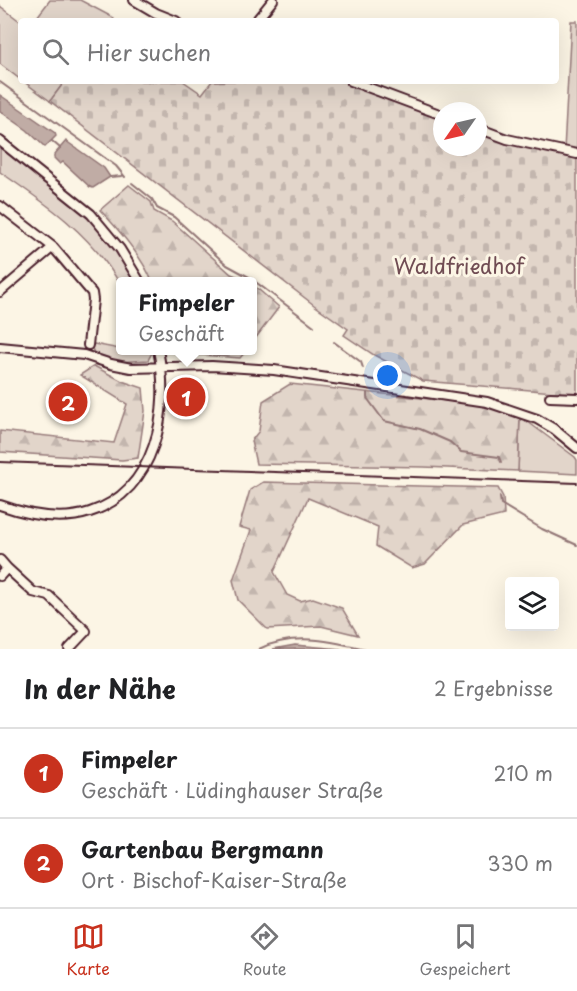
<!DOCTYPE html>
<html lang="de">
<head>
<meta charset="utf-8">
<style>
  body { margin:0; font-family:"Playpen Sans",sans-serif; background:#f2f2f2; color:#202124 }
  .controls { position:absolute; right:18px; bottom:18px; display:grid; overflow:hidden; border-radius:6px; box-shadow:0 6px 24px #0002 }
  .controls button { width:54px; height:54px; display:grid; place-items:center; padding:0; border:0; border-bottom:2px solid #e0e0e0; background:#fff; color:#202124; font:30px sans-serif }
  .compass { position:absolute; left:433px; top:102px; width:54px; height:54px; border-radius:50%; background:#fff; box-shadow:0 6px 24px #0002; rotate:236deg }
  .you { position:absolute; left:388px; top:376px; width:21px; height:21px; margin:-15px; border:4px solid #fff; border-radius:50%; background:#1a73e8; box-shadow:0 0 0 9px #1a73e833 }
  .badge { display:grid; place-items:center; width:39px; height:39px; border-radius:50%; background:#c8321e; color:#fff; font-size:20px; font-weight:700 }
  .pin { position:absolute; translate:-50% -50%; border:3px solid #fff; box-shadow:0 2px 6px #0006 }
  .popup { position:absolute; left:116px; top:277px; width:141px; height:78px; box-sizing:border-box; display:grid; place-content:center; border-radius:6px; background:#fff; filter:drop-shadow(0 2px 4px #0005); font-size:20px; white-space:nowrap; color:#757577 }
  .popup b { font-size:22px; color:#202124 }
  .popup::after { content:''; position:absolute; left:50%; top:100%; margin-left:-12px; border:12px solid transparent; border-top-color:#fff }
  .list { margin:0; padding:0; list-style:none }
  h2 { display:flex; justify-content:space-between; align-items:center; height:78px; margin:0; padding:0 24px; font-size:26px }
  h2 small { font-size:20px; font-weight:400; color:#757577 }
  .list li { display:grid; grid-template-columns:39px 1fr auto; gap:18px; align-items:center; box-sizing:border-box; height:90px; padding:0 24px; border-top:2px solid #e0e0e0 }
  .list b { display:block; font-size:22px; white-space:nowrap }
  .list p { margin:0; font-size:20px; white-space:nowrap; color:#757577 }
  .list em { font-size:20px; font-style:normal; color:#757577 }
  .icon { flex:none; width:33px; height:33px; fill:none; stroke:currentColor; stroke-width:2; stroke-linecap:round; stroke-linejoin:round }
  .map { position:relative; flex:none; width:577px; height:649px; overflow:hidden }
  .search { position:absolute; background:#fff; box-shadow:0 6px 24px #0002; left:18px; right:18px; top:18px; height:66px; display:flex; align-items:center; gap:15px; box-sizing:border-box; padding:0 21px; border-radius:6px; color:#757577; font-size:22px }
  .sheet { height:258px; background:#fff }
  nav { display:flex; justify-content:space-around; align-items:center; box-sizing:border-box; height:84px; border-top:2px solid #e0e0e0; background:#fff; font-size:16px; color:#757577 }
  nav a { display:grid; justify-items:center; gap:3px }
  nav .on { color:#c8321e }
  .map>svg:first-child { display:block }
</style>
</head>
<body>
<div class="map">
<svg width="577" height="649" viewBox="0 0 577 649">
  <defs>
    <pattern id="forest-firs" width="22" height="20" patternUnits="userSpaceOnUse" patternTransform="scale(1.5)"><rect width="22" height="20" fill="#e2d5ca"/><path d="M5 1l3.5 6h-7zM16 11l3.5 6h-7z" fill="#c3b6ae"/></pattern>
    <pattern id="cemetery-stones" width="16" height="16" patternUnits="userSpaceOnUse" patternTransform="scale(1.5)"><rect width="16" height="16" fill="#e2d5ca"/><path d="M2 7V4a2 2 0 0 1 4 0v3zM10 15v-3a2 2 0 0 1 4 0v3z" fill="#c3b6ae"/></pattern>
  </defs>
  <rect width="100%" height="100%" fill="#fcf5e5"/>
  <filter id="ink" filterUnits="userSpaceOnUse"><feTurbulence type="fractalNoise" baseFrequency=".0167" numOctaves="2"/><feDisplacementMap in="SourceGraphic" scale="12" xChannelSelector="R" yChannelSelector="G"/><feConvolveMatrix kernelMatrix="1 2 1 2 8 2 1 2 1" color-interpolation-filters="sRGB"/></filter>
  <g filter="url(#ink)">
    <!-- grass -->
    <path fill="#e2d5ca" stroke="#967a7a" stroke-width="1.5" d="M50,0H80L114,18L112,21H34Z
      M0,6L21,22V80L0,64Z
      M571,21H577V153L564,150Z
      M23,81H65L50,101Z
      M0,146C47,182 109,225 133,281L120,282V284C91,234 47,204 0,172Z
      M94,344L120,349V350L153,351L148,360L117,362L94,353L91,346Z
      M520,416L575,457L577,460V474L518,471Z"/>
    <!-- forest -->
    <path fill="url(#forest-firs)" stroke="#967a7a" stroke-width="1.5" d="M129,185L151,202L154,211L172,221L231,274L249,281H152C141,255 120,231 100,210Z
      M252,284L279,307L252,343Z
      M184,351H246L240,358L188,354Z
      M94,366L122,381L143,388L145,411L138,458L122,460L0,452V431L114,443L127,404L80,375Z
      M290,384L477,404L520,416L518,471L424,467L256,464L251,441L259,431L263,401Z
      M263,482L498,488L503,497L504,515L463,525L425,564L412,568L376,546L378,527L308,498L274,572L287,595L300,601L313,598L342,608L358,635L321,626L267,629L238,600L233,580L251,530L239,527L250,490Z"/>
    <!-- cemetery -->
    <path fill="url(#cemetery-stones)" stroke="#967a7a" stroke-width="1.5" d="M65,81H183L202,94L212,81H345L442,117V147H478V130L577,156V394L423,381L374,355L344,335L348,329L314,305L50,101Z"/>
    <!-- water -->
    <path fill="#c0aca5" stroke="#917474" stroke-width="1.5" d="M0,95L55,133L56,136L45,147L27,130L0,111Z
      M66,141L104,168L110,177L93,188L90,187L63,162L60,164L54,158V155Z
      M295,645L341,649H273Z"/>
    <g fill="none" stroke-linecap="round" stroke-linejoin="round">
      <!-- stream -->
      <path stroke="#917474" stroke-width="2" d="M0,82L116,166L125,177
        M52,141L60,148
        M110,177L122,176
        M132,183L152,199L157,208L174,217L227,265L249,277L314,326
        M334,342L361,362L363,368
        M367,393V398L384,421L420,429L450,442L461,452L499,457L501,462
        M500,497L501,504L542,529L577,545
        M259,649C294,632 330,641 366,649"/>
      <defs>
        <path id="minor" d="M134,0L156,13L176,21
          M256,21L273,0
          M351,81L442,115
          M478,128L507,139L577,154
          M0,141L91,214L120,249L140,282
          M0,206L53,247L92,293L93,300L88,345
          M0,292L53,247
          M0,347L84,355L111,364L131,368L212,366L274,370L487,402L537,419L554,429L577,448
          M550,397L577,398
          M0,505C28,515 60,522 90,512C156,491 171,410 158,350
          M0,560L7,568
          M0,576L7,568L33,592L49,596L86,631L69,649"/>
      </defs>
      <!-- minor casing -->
      <use href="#minor" stroke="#4a1f2b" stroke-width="12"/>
      <!-- minor -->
      <use href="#minor" stroke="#fcf5e5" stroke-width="8"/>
      <!-- rail -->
      <path stroke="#4a1f2b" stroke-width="2" d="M0,462L577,483"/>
    </g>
  </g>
  <g text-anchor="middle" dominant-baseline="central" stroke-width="6" stroke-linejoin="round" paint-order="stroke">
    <!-- park labels -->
    <g font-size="21" fill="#704c53" stroke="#fcf5e5">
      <text x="459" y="265">Waldfriedhof</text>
    </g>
  </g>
</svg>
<div class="controls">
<button><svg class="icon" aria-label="layers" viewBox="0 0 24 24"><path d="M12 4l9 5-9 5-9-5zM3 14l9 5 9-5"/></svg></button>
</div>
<svg class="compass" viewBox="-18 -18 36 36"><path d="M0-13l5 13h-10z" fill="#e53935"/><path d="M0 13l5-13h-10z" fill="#757577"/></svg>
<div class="you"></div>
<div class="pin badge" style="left:186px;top:397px">1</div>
<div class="popup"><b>Fimpeler</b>Geschäft</div>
<div class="pin badge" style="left:68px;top:402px">2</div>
<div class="search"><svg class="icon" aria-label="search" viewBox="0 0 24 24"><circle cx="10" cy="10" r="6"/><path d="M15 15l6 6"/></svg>Hier suchen</div>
</div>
<section class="sheet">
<h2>In der Nähe<small>2 Ergebnisse</small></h2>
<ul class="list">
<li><span class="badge">1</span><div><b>Fimpeler</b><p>Geschäft · Lüdinghauser Straße</p></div><em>210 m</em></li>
<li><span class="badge">2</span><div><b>Gartenbau Bergmann</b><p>Ort · Bischof-Kaiser-Straße</p></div><em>330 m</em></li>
</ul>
</section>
<nav>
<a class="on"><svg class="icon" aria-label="map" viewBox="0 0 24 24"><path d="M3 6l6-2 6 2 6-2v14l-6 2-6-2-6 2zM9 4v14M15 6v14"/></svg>Karte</a>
<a><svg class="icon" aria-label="directions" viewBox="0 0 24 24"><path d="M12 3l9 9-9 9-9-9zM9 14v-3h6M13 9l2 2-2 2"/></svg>Route</a>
<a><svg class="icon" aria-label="saved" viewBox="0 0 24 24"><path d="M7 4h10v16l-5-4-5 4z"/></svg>Gespeichert</a>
</nav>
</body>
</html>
